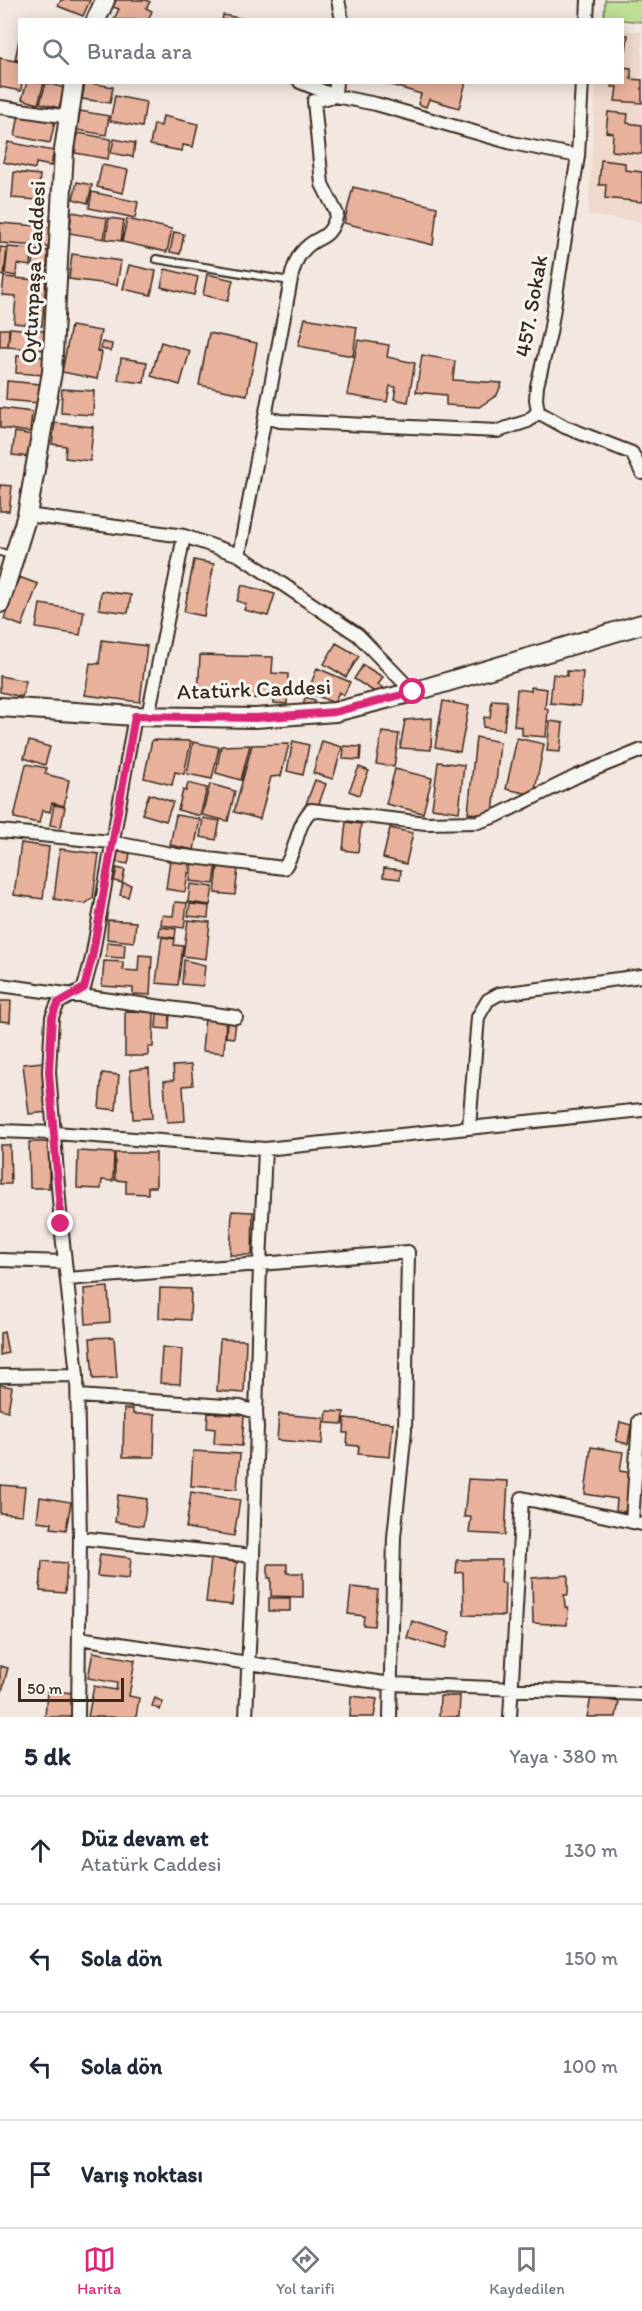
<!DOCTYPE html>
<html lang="tr">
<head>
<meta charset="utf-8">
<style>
  body { margin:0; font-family:Itim,sans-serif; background:#f6f6f7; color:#1f2937 }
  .scale { position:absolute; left:18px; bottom:15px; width:106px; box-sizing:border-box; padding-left:6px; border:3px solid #3b2a1e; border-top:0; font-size:16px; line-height:21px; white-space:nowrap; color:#3b2a1e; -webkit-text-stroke:4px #f6f6f2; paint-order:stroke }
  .stop { position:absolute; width:18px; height:18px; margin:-14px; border:4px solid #db2777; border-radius:50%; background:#fff }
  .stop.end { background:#db2777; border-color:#fff; box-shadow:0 2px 6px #0008 }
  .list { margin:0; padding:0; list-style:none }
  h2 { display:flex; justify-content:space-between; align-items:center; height:78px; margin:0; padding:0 24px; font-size:26px }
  h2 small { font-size:20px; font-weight:400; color:#747a83 }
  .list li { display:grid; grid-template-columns:39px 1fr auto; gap:18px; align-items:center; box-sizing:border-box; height:108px; padding:0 24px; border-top:2px solid #e0e1e3 }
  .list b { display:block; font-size:22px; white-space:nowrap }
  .list p { margin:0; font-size:20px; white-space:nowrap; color:#747a83 }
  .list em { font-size:20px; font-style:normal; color:#747a83 }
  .icon { flex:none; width:33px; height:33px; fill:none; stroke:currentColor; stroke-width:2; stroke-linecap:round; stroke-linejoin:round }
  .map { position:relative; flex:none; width:642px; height:1717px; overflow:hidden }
  .search { position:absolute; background:#fff; box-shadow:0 3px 15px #0003; left:18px; right:18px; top:18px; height:66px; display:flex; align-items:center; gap:15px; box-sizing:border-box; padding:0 21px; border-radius:0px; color:#747a83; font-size:22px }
  .sheet { height:510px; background:#fff }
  nav { display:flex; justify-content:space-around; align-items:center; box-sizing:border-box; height:84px; border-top:2px solid #e0e1e3; background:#fff; font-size:16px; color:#747a83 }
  nav a { display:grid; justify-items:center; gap:3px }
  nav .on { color:#db2777 }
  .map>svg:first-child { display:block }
</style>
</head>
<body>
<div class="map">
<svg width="642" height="1717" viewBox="0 0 642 1717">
  <rect width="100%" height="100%" fill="#f3e8e1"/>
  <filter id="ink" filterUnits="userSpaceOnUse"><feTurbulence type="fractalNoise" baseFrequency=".0167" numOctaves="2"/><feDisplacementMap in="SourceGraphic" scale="12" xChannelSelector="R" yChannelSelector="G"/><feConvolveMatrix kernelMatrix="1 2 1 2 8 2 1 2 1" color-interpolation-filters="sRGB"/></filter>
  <g filter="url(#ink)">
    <!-- built -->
    <path fill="#efd8cc" d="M623,30L642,32V222L588,215L596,83L622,82Z"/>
    <!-- green -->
    <path fill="#bfde96" stroke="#7d845a" stroke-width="1.5" d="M605,0H642V22L604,18Z"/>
    <!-- building -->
    <path fill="#e7b19c" stroke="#3b2a1e" stroke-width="1.5" d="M61,0H90L83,16L58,6Z
      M116,0H146L150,2L146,8L152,11L148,20H116L114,19L119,9L113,7Z
      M223,15L240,18L239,20H222Z
      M622,34L628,35L626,51H622Z
      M19,40H20V60H15Z
      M0,58L20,62V82H22L21,91L0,87Z
      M622,67L631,68V79L642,80V103L615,101L617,87H612V82H622Z
      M27,82L44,83L38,104L22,99Z
      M85,82L113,87L110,103L82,99Z
      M381,82H466L459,108L429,99L426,107L418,104L421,94Z
      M46,83L65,88L59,108L40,103Z
      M115,96L146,102L142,127L110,121Z
      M80,111L109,116L106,135L77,130Z
      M608,112L628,114L627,123L642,125V154L612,151L613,133L606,132Z
      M19,114L55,121L50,143L15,136Z
      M163,116L198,124L193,147L183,145L182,151L150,145L154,124L161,126Z
      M78,133L111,139L108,159L75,153Z
      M114,139L135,143L133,157L111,153Z
      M8,142L54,151L51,166L36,163L35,169L3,162Z
      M601,160L625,163V170L642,172V202L605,198L606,185H599Z
      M102,165L128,170L123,193L97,187Z
      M14,172L40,175L38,200L12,198Z
      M77,182L92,185L88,203L73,199Z
      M353,187L437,207L433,245L344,223Z
      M92,192L138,202L135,218L89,208Z
      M72,212L107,218L104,239L69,233Z
      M109,218L124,220L121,241L106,239Z
      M127,219L172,229L167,252L122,242Z
      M0,223L50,227L49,247L0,243Z
      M174,232L184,234L180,254L170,252Z
      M0,247L7,248L4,276L0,275Z
      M8,247L32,249L31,266L17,264L16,276L5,274Z
      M34,250L48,251L47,267L33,266Z
      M72,254L121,261L117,285L69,279Z
      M129,265L156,271L151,295L123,289Z
      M165,269L198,277L194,295L161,287Z
      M207,274L233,280L228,301L203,295Z
      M4,277L46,281L42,326L14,323L16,296L2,295Z
      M305,318L357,327L353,356L298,346Z
      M71,326L101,331L97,351L102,352L97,379L62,372Z
      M10,328L44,331L43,350L8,347Z
      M0,329H9L8,347H0Z
      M209,333L257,343L247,395L199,385Z
      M358,340L389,345L387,357L415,363L408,402L394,399L396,387L390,386L387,402L347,395Z
      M102,342L112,344L111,351L101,349Z
      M161,342L190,351L180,385L151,376Z
      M17,355L46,357L45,375L16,373Z
      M422,355L455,361L453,380L502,383L497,395L479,407L446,405V395L416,392Z
      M121,358L147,362L144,383L118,380Z
      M7,381L40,384L38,403L6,400Z
      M62,389L94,391L93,415L61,413Z
      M0,408L32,412L30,432L0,428Z
      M55,423L93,427L90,461L65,458L66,446L52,444Z
      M15,432L33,435L30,457L12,455Z
      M0,485L12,486L9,511H0Z
      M194,560L214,564L204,616L184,612Z
      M19,577L38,584L22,626L4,619Z
      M242,585L275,594L268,616L244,610L246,604L237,601Z
      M101,591L131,595L128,613L99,609Z
      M40,604L84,611L80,635L36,628Z
      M102,640L147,646L140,702L85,695L90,663L99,664Z
      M336,643L359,656L346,677L324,664Z
      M200,655L273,657L272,673L288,674L287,704L274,703V699L198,696Z
      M363,665L383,677L378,685L385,689L381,696L354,679Z
      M317,668L350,682L344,695L339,692L334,703L308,692Z
      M567,671L583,672L580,706L550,703L553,674L567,676Z
      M0,676L26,681L22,697L0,692Z
      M531,687L547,689L545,708L548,709L546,737L522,735V727L514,726L517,689L531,691Z
      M305,697L315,700L313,709L303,707Z
      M492,700L507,701L504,730L483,727L484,717L490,718Z
      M443,701L469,706L460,752L435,747Z
      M432,718L431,750L400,748L405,720Z
      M550,721L563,723L560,752L547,751Z
      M382,732L399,734L394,767L376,764Z
      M476,737L500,742L493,815L468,813Z
      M517,738L544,744L534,795L506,789Z
      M152,740L191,741L184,774L175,772L172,785L144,778Z
      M29,741L50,747L45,765L24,758Z
      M293,741L309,745L303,775L287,771Z
      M322,741L342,747L333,779L313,773Z
      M193,742L219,747L212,779L187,774Z
      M289,744L281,776L271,777L260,819L234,812L252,745Z
      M250,745L241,780L216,773L221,746Z
      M344,746L361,747L360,760L343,759Z
      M438,762L464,765L459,812L432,808Z
      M26,764L47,768L45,774L69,780L64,806L52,803L50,812L42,810L39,823L14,818Z
      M359,767L369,771L359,795L349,791Z
      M395,769L432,778L423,813L386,804Z
      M315,780L326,784L317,809L306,804Z
      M188,783L207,788L200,816L178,810L183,790L186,791Z
      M210,784L235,791L228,821L202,815Z
      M149,794L173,802L166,821L142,814Z
      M54,805L65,807L61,827L50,825Z
      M176,815L200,819L194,850L170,845Z
      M203,818L220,821L216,840L200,837Z
      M346,822L361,824L358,852L343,850Z
      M390,828L413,833L406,864L383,858Z
      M21,843L49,847L43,899L14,895Z
      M60,849L99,854L93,898L85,904L54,899Z
      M117,852L130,853L128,864L115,862Z
      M170,859L190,862L185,892L166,889Z
      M192,860L217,863L214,884L190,881Z
      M218,866L238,868L235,895L215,893Z
      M117,868L125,870L122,883L114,881Z
      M384,868L401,870L400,879L383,877Z
      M123,883L131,885L128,897L120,895Z
      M190,884L213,887L210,905L188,902Z
      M175,902L187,903L184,928L161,925L162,915L173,916Z
      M190,904L209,906L208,918L188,916Z
      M108,920L136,922L134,942L107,939Z
      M188,920L210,922L206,959L183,956Z
      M160,927L176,929L175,938L159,936Z
      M162,937L175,939L174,945L183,946L178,985L156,983Z
      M107,942L125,944L124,958L106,957Z
      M139,955L152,956L150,995L133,994V988L102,986L104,961L123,962V970L138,971Z
      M184,960L205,965L203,986L182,984Z
      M0,1001H11L10,1022L0,1021Z
      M125,1011L154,1012L153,1047H148V1056H125Z
      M157,1012L170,1013L169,1029L156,1028Z
      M205,1018L226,1020L224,1053L202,1051Z
      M227,1020L236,1021L234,1038L226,1037Z
      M43,1062L49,1112L29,1114L23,1064Z
      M191,1065L193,1085L183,1086L185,1121L167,1122L164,1081L174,1080L173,1066Z
      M149,1068L152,1118L133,1119L130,1070Z
      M102,1073L119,1075L116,1110L99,1108Z
      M29,1142H49V1188H30Z
      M0,1145H10L11,1184H0Z
      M78,1151L114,1153L113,1181L102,1180L101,1189L77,1188Z
      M115,1153H156V1187H148V1194L126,1193V1181L115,1180Z
      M232,1211L253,1212L252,1255H230Z
      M108,1287L110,1322L86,1324L84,1289Z
      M160,1288L191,1289L190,1320L159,1318Z
      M4,1332L8,1353L0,1355V1333Z
      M114,1337L117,1378L93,1379L90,1338Z
      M220,1339L246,1340L244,1393L217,1391Z
      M162,1347L182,1349L180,1384L160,1383Z
      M0,1385L12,1387L8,1411L0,1409Z
      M124,1409H133V1414H155L154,1457H123Z
      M327,1411L344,1412L343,1424L326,1423Z
      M208,1413L244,1415L242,1446L214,1444L215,1429L207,1428Z
      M279,1414L324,1418L322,1444L277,1440Z
      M345,1418L393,1423L390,1457L358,1454L359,1446L347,1445L348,1433H344Z
      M620,1422L631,1425L628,1444L616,1441Z
      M591,1447L623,1452L620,1471L633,1473L629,1485L625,1512L616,1511L617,1499L585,1494Z
      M193,1451L240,1454L237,1489L191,1486Z
      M468,1479L508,1481L505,1535L469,1533L471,1517H464Z
      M0,1485L25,1487L22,1515L0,1513Z
      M191,1492L240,1500L234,1536L186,1528Z
      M118,1495L147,1499L143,1526L115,1522Z
      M40,1497L71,1502L66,1530L51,1528L52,1523L37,1521Z
      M100,1554L131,1558L129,1579L97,1576Z
      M211,1559L237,1562L232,1605L206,1602Z
      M457,1560H502L501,1583H505L504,1616L464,1615L463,1572L456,1573Z
      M42,1561L67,1563L65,1593L40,1591Z
      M268,1564H287V1573H303V1597L271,1596V1578H268Z
      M568,1575V1595H564L565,1607L568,1608L567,1625L533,1623L532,1578Z
      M351,1587L378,1590L374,1626L363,1625L364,1616L348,1614Z
      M269,1598H290V1611H269Z
      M412,1621L450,1633L445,1649L407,1638Z
      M93,1652L135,1660L129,1696L139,1698L136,1717H88L94,1686L116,1690L117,1683L88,1678Z
      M0,1666L8,1668L0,1699Z
      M47,1691L76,1693L74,1717H45Z
      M351,1696L377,1699L374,1717H350Z
      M440,1696H460L459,1717H439Z
      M591,1697L619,1702L616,1717H587Z
      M155,1698L163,1702L160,1710L152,1706Z"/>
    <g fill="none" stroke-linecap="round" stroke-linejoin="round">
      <defs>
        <path id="lane" d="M156,259L290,281
          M0,552L14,556"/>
        <path id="street" d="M338,0L342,20
          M587,20L588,0
          M300,82L335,96L376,104L512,143L578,156
          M582,82L578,156L550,333L537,386L536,399L538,412L565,427L632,453L642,473
          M0,107L69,117
          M265,417L292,274C294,267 297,257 302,252C318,232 328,245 337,214L322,184L314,101L335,96L336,82
          M27,515L184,536L239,555L358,635L413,692
          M239,555L265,417L280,421L498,431L528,421L538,412
          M148,716L184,536
          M0,831L111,842L176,855L284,868C297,851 296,825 311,810L426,823L478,822L496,816L577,776L642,750
          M0,985L236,1017
          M469,1127L478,1017L488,1000L499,994L642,976
          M0,1131L55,1133L265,1149L260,1264L67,1279
          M265,1149L642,1110
          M0,1260L65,1262
          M0,1376L77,1375
          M78,1396L240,1407L256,1412L257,1427L253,1556L80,1538
          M256,1416L260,1264L408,1252L405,1430L394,1537L390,1717
          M632,1522L639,1421
          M79,1638L391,1684L642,1694
          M78,1717L80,1538L77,1375L61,1224L49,1072L52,1017L58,1003L84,988L92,958L135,716
          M246,1717L253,1556
          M510,1717L522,1498L642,1524"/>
        <path id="secondary" d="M96,20L105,0
          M0,603L27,515L52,372L64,150L74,82
          M0,707L135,716L255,718L335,712L413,692L642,624"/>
      </defs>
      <!-- lane casing -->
      <use href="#lane" stroke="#3b2a1e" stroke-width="10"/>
      <!-- street casing -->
      <use href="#street" stroke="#3b2a1e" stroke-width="16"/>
      <!-- secondary casing -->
      <use href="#secondary" stroke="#3b2a1e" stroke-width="22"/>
      <!-- lane -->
      <use href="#lane" stroke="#f6f6f2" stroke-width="6"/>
      <!-- street -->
      <use href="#street" stroke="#f6f6f2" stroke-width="12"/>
      <!-- secondary -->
      <use href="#secondary" stroke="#f6f6f2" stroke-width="18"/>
    </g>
  </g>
  <g fill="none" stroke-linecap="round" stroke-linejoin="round" filter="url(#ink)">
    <!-- route -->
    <path stroke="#db2777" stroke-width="8" d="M61,1224L49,1072L52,1017L58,1003L84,988L92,958L135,716L255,718L335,712L413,692"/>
  </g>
  <g text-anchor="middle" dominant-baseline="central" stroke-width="6" stroke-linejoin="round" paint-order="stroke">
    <!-- street labels -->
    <g font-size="22" fill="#3b2a1e" stroke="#f6f6f2">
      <text transform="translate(33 272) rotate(-87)">Oytunpaşa Caddesi</text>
      <text transform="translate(531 306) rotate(-80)">457. Sokak</text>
      <text transform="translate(254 689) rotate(-2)">Atatürk Caddesi</text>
    </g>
  </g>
</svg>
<div class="scale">50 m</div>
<div class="stop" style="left:413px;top:692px"></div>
<div class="stop end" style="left:61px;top:1224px"></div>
<div class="search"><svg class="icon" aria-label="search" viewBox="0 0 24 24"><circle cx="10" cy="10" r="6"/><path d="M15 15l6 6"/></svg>Burada ara</div>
</div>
<section class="sheet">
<h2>5 dk<small>Yaya · 380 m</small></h2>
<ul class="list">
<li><svg class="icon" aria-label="ahead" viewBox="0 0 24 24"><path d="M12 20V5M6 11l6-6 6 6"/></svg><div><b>Düz devam et</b><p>Atatürk Caddesi</p></div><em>130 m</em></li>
<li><svg class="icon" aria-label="left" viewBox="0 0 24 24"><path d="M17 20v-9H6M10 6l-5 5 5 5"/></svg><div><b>Sola dön</b></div><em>150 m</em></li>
<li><svg class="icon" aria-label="left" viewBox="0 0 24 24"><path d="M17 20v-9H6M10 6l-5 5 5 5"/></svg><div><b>Sola dön</b></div><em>100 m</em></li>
<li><svg class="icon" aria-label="arrive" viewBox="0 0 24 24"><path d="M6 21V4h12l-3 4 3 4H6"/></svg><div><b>Varış noktası</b></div></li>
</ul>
</section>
<nav>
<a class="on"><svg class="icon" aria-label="map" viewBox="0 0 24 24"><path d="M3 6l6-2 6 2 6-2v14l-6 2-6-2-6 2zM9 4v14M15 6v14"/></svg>Harita</a>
<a><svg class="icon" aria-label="directions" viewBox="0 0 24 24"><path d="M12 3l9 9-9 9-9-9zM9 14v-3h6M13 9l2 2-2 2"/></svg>Yol tarifi</a>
<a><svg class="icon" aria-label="saved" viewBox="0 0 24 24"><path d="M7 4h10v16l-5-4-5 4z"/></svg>Kaydedilen</a>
</nav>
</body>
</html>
